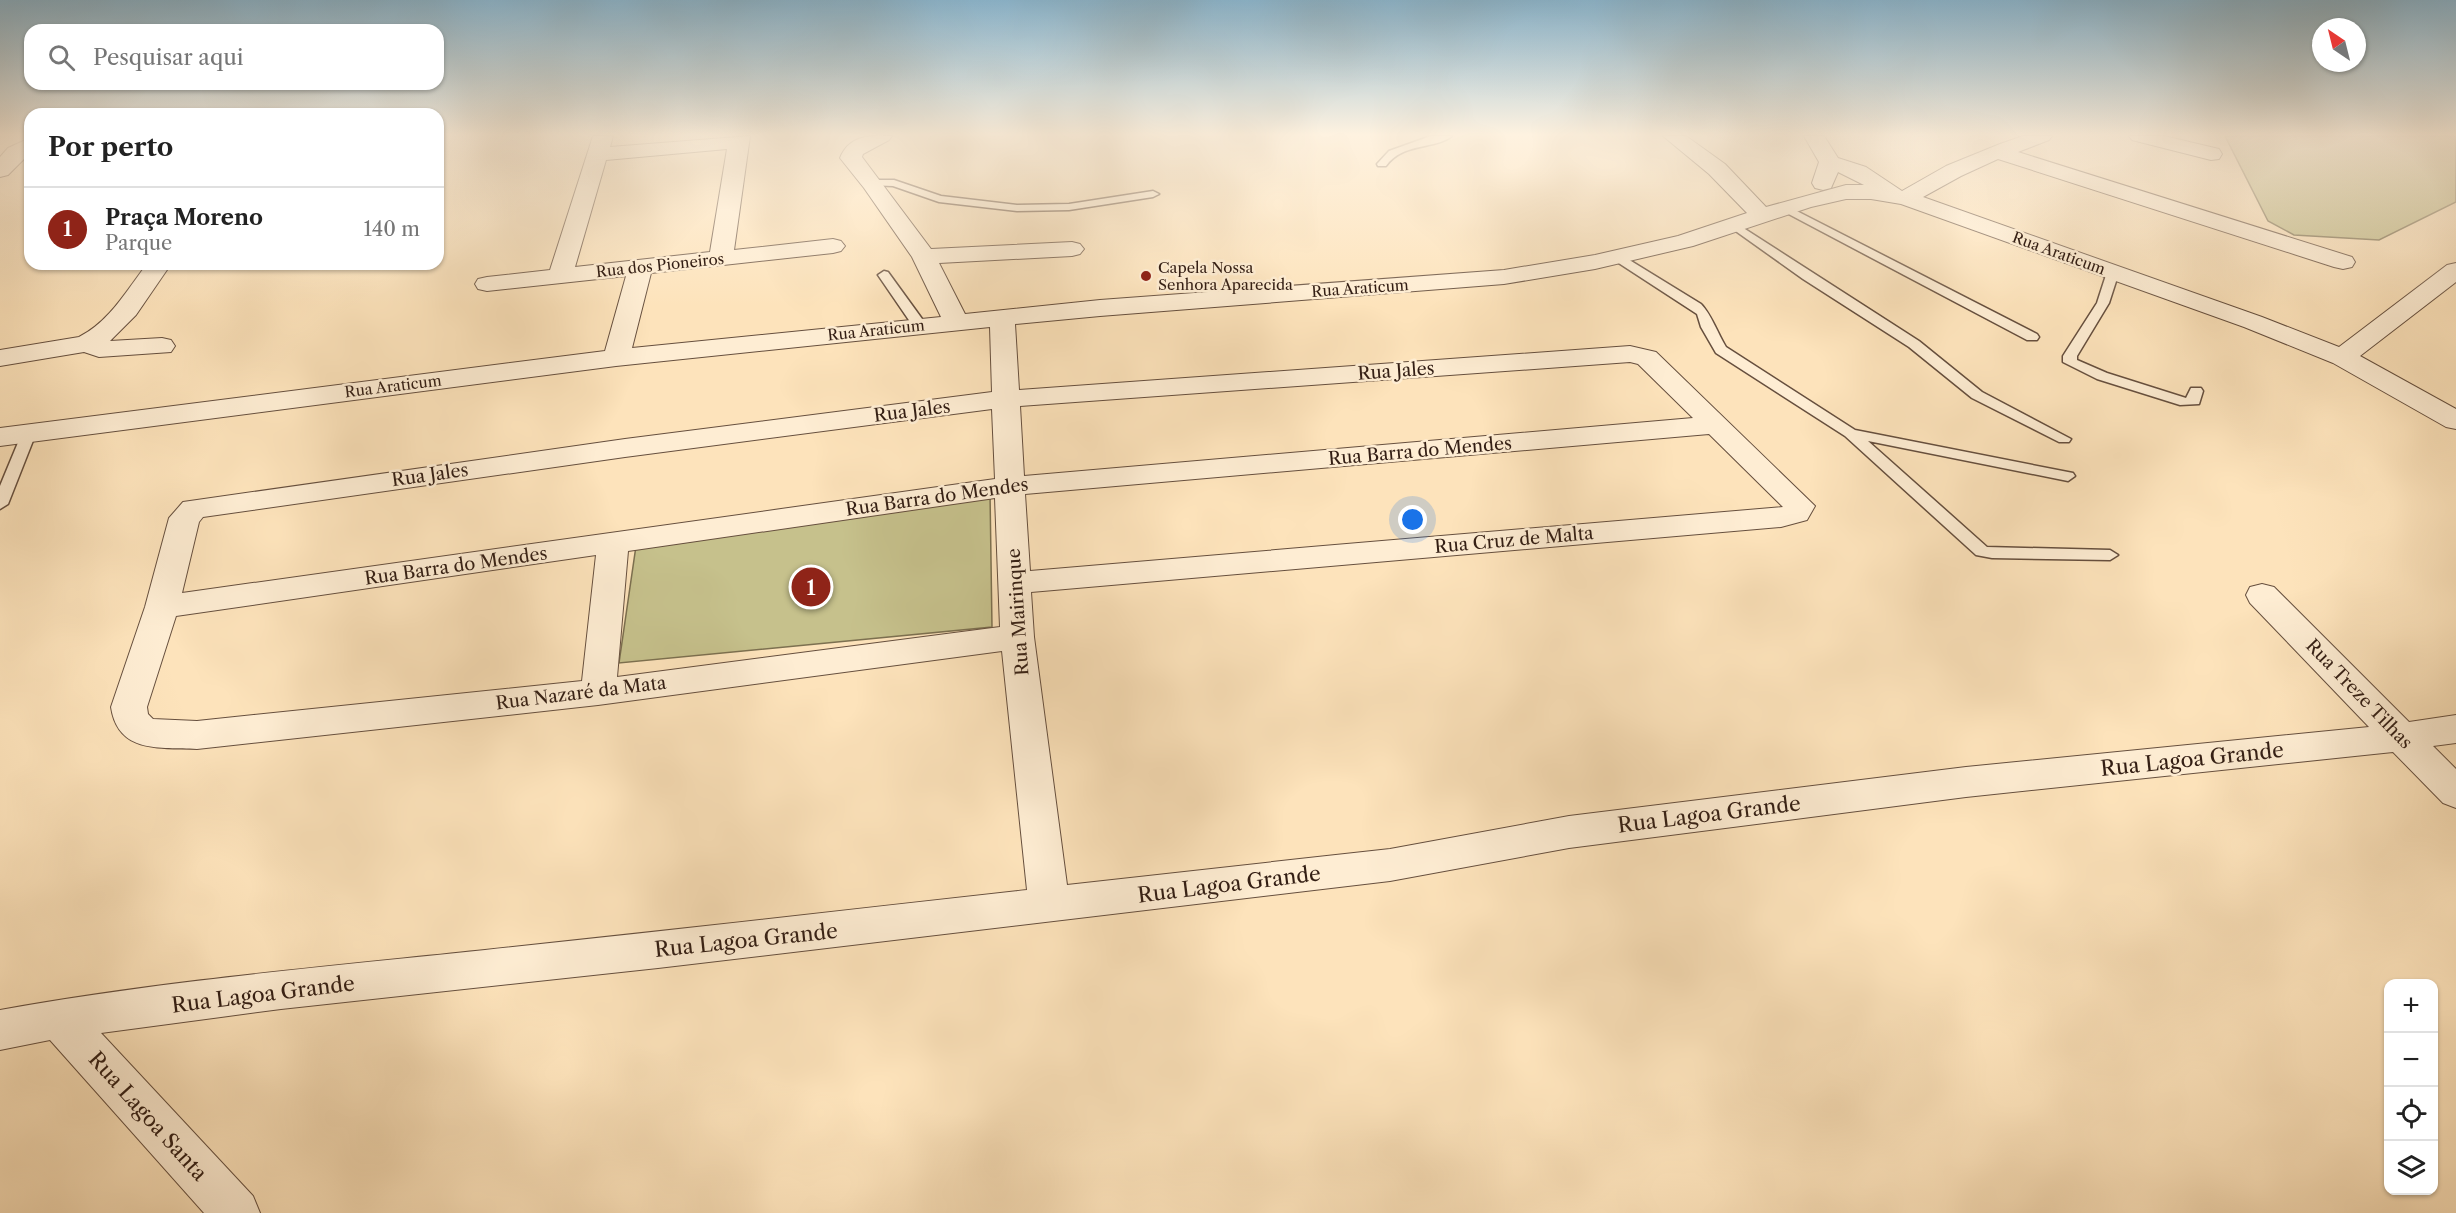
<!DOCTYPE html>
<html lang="pt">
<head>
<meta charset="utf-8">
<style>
  body { margin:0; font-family:"Libre Caslon Text",serif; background:#f2f2f2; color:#222 }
  .controls { position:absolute; right:18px; bottom:18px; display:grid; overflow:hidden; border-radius:12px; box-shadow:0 2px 4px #0004 }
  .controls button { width:54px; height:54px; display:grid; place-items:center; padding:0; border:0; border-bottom:2px solid #e0e0e0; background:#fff; color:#222; font:30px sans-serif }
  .compass { position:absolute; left:2312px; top:18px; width:54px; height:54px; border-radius:50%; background:#fff; box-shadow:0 2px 4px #0004; rotate:325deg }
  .you { position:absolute; left:1413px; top:520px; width:21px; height:21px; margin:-15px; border:4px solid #fff; border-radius:50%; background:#1a73e8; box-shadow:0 0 0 9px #1a73e833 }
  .badge { display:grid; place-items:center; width:39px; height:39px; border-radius:50%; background:#8f2418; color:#fff; font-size:20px; font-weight:700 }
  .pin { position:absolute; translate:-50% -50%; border:3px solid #fff; box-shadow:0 2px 6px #0006 }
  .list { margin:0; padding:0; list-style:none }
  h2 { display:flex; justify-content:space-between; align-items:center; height:78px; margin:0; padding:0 24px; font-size:26px }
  h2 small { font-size:20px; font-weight:400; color:#767676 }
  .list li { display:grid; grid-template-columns:39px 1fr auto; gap:18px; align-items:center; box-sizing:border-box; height:84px; padding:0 24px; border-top:2px solid #e0e0e0 }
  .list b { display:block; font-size:22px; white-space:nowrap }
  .list p { margin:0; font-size:20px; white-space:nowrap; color:#767676 }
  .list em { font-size:20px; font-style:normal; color:#767676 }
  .icon { flex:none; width:33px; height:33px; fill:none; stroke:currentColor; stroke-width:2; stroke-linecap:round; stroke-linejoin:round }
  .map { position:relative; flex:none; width:2456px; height:1213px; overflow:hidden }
  .search { position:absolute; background:#fff; box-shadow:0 2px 4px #0004; left:24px; top:24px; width:420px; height:66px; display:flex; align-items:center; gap:15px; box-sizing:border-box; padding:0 21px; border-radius:18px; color:#767676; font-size:22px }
  .panel { position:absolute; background:#fff; box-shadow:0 2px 4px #0004; left:24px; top:108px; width:420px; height:162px; border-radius:18px }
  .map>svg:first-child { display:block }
</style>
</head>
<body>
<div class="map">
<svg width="2456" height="1213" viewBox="0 0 2456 1213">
  <rect width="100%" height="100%" fill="#fde3bb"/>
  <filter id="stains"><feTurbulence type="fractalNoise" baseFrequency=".00333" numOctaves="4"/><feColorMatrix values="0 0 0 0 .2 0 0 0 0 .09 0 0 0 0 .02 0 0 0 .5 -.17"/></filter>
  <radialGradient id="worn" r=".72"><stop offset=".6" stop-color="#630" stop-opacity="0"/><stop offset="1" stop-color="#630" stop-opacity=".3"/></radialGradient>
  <!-- green -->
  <path fill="#c6c18c" stroke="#7c7050" stroke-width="1.5" d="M2225,136H2456V202L2379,240L2294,235L2268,221Z
    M990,493L992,627L619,663L636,546Z"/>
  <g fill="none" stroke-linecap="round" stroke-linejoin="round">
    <defs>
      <path id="lane" d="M1431,136H1452C1434,150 1403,142 1386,166H1378L1377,164L1389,151Z
        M872,180H894L941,196L1017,205L1069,204L1153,191L1159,194L1153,197L1069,210L1017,211L939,202L893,186L868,185L866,183Z
        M1785,205L2037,334L2039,337L2037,340H2027L1781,210L1779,208Z
        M1734,222L1919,341L1982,392L2071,439L2069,442H2059L1972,398L1909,347L1803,279L1730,227V223Z
        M1618,253L1701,304C1711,314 1718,334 1726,347L1855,430L2073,473L2075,476L2068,481L1868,441L1987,547L2110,550L2118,555L2110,560L1992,558L1976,555L1845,436L1716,353L1701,327L1697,314L1614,260V254Z
        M2113,268L2119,272L2109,303L2077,356V360L2107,373L2186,398L2191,388H2201L2203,391L2199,404L2180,405L2097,379L2063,362V356L2097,303L2107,272Z
        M884,271L888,272L925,323L926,326L925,329H915L878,275Z
        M29,429L36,433L8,504L0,509V486L22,433Z"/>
      <path id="street" d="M593,136H613L610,147L750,136L734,250L833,239L841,241L845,246L841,251L833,253L651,273L632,348L941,317L912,257L864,188L840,158C849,135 871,135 892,136L889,140L863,154L862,157L931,249L1072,242L1080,244L1084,249L1080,254L1072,256L939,263L965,314L1100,300L1504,270L1595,255L1678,236L1747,213L1709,174L1663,136H1686L1725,164L1766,207L1846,185H1864L1838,172L1831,188L1823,190L1815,188L1812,183L1819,162L1804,136H1824L1838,158L1866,167L1902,191L1946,166L2000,144L2023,136H2052L2049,140L2018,152L2352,257L2355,262L2352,267L2343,269L2334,267L1998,159L1961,176L1923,197L2262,317L2339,347L2447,265L2456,263V282L2360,356L2456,409V429L2446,427L2333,363L2244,327L1901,204L1871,199H1846L1811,207L1693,246L1595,269L1504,284L1100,316L1015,324L1019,390L1630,346L1656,352L1815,506L1807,520L1781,527L1031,592L1034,637L1067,885L1390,849L1569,816L1966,767L2369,727L2250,603L2246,595L2250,587L2262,584L2274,587L2409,722L2456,715V743L2433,746L2456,769V808L2443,803L2393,752L1966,797L1569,848L1390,881L658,968L281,1009L101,1033L253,1196L260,1213H204L50,1040L0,1050V1010C160,981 323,967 485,950C666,931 846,910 1027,890L1002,651L598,705L197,749C160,747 118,754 111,707L145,607L169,518L183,502L625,439L992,392L990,327L616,366L0,446V428L605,351L626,276L487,291L478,289L475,284L478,279L487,277L550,270ZM727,149L710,252L575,267L606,160ZM1630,362L1638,364L1693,418L1024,476L1020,406ZM992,409L995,479L182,593L199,522L203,517L625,457ZM1709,434L1783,507L1030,571L1025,494ZM995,498L1000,627L617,677L628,551ZM596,555L582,681L197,721L153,719L148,714L147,707L176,616Z
        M2129,136H2164L2219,149L2222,154L2219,159L2211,160L2132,140Z
        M30,138V153L8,175L0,177V157L8,148Z
        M147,264H171L136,315L110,341L162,338L171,340L175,346L171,352L99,357L84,352L0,366V350L79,337C110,321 126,291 147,264Z"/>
    </defs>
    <!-- lane casing -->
    <use href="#lane" stroke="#664f3e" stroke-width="3"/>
    <!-- street casing -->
    <use href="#street" stroke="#664f3e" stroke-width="2"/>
    <!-- lane -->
    <use href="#lane" fill="#feedd3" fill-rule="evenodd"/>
    <!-- street -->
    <use href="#street" fill="#feedd3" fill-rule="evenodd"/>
  </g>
  <!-- sky -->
  <linearGradient id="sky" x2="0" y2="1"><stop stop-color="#8bb8d2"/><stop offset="0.44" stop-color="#fef2e0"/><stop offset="1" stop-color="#fef2e0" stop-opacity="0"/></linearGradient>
  <rect width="2456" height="306" fill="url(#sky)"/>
  <!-- markers -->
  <circle fill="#8f2418" stroke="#feedd3" stroke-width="2" cx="1146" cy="276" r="6"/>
  <g text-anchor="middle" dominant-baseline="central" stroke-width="5" stroke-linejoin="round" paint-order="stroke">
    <!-- far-street labels -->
    <g font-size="15" fill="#331e14" stroke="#feedd3">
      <text transform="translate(2059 253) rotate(20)">Rua Araticum</text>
      <text transform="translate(660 265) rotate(-6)">Rua dos Pioneiros</text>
      <text transform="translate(1360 288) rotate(-4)">Rua Araticum</text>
      <text transform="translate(876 330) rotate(-6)">Rua Araticum</text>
      <text transform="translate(393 386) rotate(-7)">Rua Araticum</text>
    </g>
    <!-- far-poi labels -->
    <g font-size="15" fill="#331e14" stroke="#feedd3" text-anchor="start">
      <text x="1158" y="267">Capela Nossa<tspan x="1158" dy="17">Senhora Aparecida</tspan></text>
    </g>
    <!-- street labels -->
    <g font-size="18" fill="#331e14" stroke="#feedd3">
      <text transform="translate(1396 371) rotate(-4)">Rua Jales</text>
      <text transform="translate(912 411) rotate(-7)">Rua Jales</text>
      <text transform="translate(1420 451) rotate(-5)">Rua Barra do Mendes</text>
      <text transform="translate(430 475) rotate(-8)">Rua Jales</text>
      <text transform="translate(937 497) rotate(-8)">Rua Barra do Mendes</text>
      <text transform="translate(1514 540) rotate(-5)">Rua Cruz de Malta</text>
      <text transform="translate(456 566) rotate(-8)">Rua Barra do Mendes</text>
      <text transform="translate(1018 612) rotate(-94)">Rua Mairinque</text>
      <text transform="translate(581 693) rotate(-7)">Rua Nazaré da Mata</text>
      <text transform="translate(2359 694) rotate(46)">Rua Treze Tilhas</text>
    </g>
    <!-- near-street labels -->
    <g font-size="21" fill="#331e14" stroke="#feedd3">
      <text transform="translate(2192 759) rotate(-6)">Rua Lagoa Grande</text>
      <text transform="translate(1709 814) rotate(-7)">Rua Lagoa Grande</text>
      <text transform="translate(1229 884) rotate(-7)">Rua Lagoa Grande</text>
      <text transform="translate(746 940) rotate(-6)">Rua Lagoa Grande</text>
      <text transform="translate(263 994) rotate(-7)">Rua Lagoa Grande</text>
      <text transform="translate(148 1116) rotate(48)">Rua Lagoa Santa</text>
    </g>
  </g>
  <rect width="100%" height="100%" filter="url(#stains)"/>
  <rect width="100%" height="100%" fill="url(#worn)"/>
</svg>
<div class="controls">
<button>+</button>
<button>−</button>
<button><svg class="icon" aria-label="locate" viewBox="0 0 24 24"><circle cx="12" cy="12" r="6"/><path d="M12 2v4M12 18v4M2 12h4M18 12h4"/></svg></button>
<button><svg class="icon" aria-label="layers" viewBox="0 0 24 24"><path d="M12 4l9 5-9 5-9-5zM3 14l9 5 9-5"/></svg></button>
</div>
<svg class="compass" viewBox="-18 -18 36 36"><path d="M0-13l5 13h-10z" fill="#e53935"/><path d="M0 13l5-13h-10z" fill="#767676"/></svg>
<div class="you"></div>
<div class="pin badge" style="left:811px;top:587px">1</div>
<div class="search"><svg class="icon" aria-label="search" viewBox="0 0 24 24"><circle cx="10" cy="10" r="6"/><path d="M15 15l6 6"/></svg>Pesquisar aqui</div>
<section class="panel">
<h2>Por perto<small></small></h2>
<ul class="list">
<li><span class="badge">1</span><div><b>Praça Moreno</b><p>Parque</p></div><em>140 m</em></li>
</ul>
</section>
</div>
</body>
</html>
